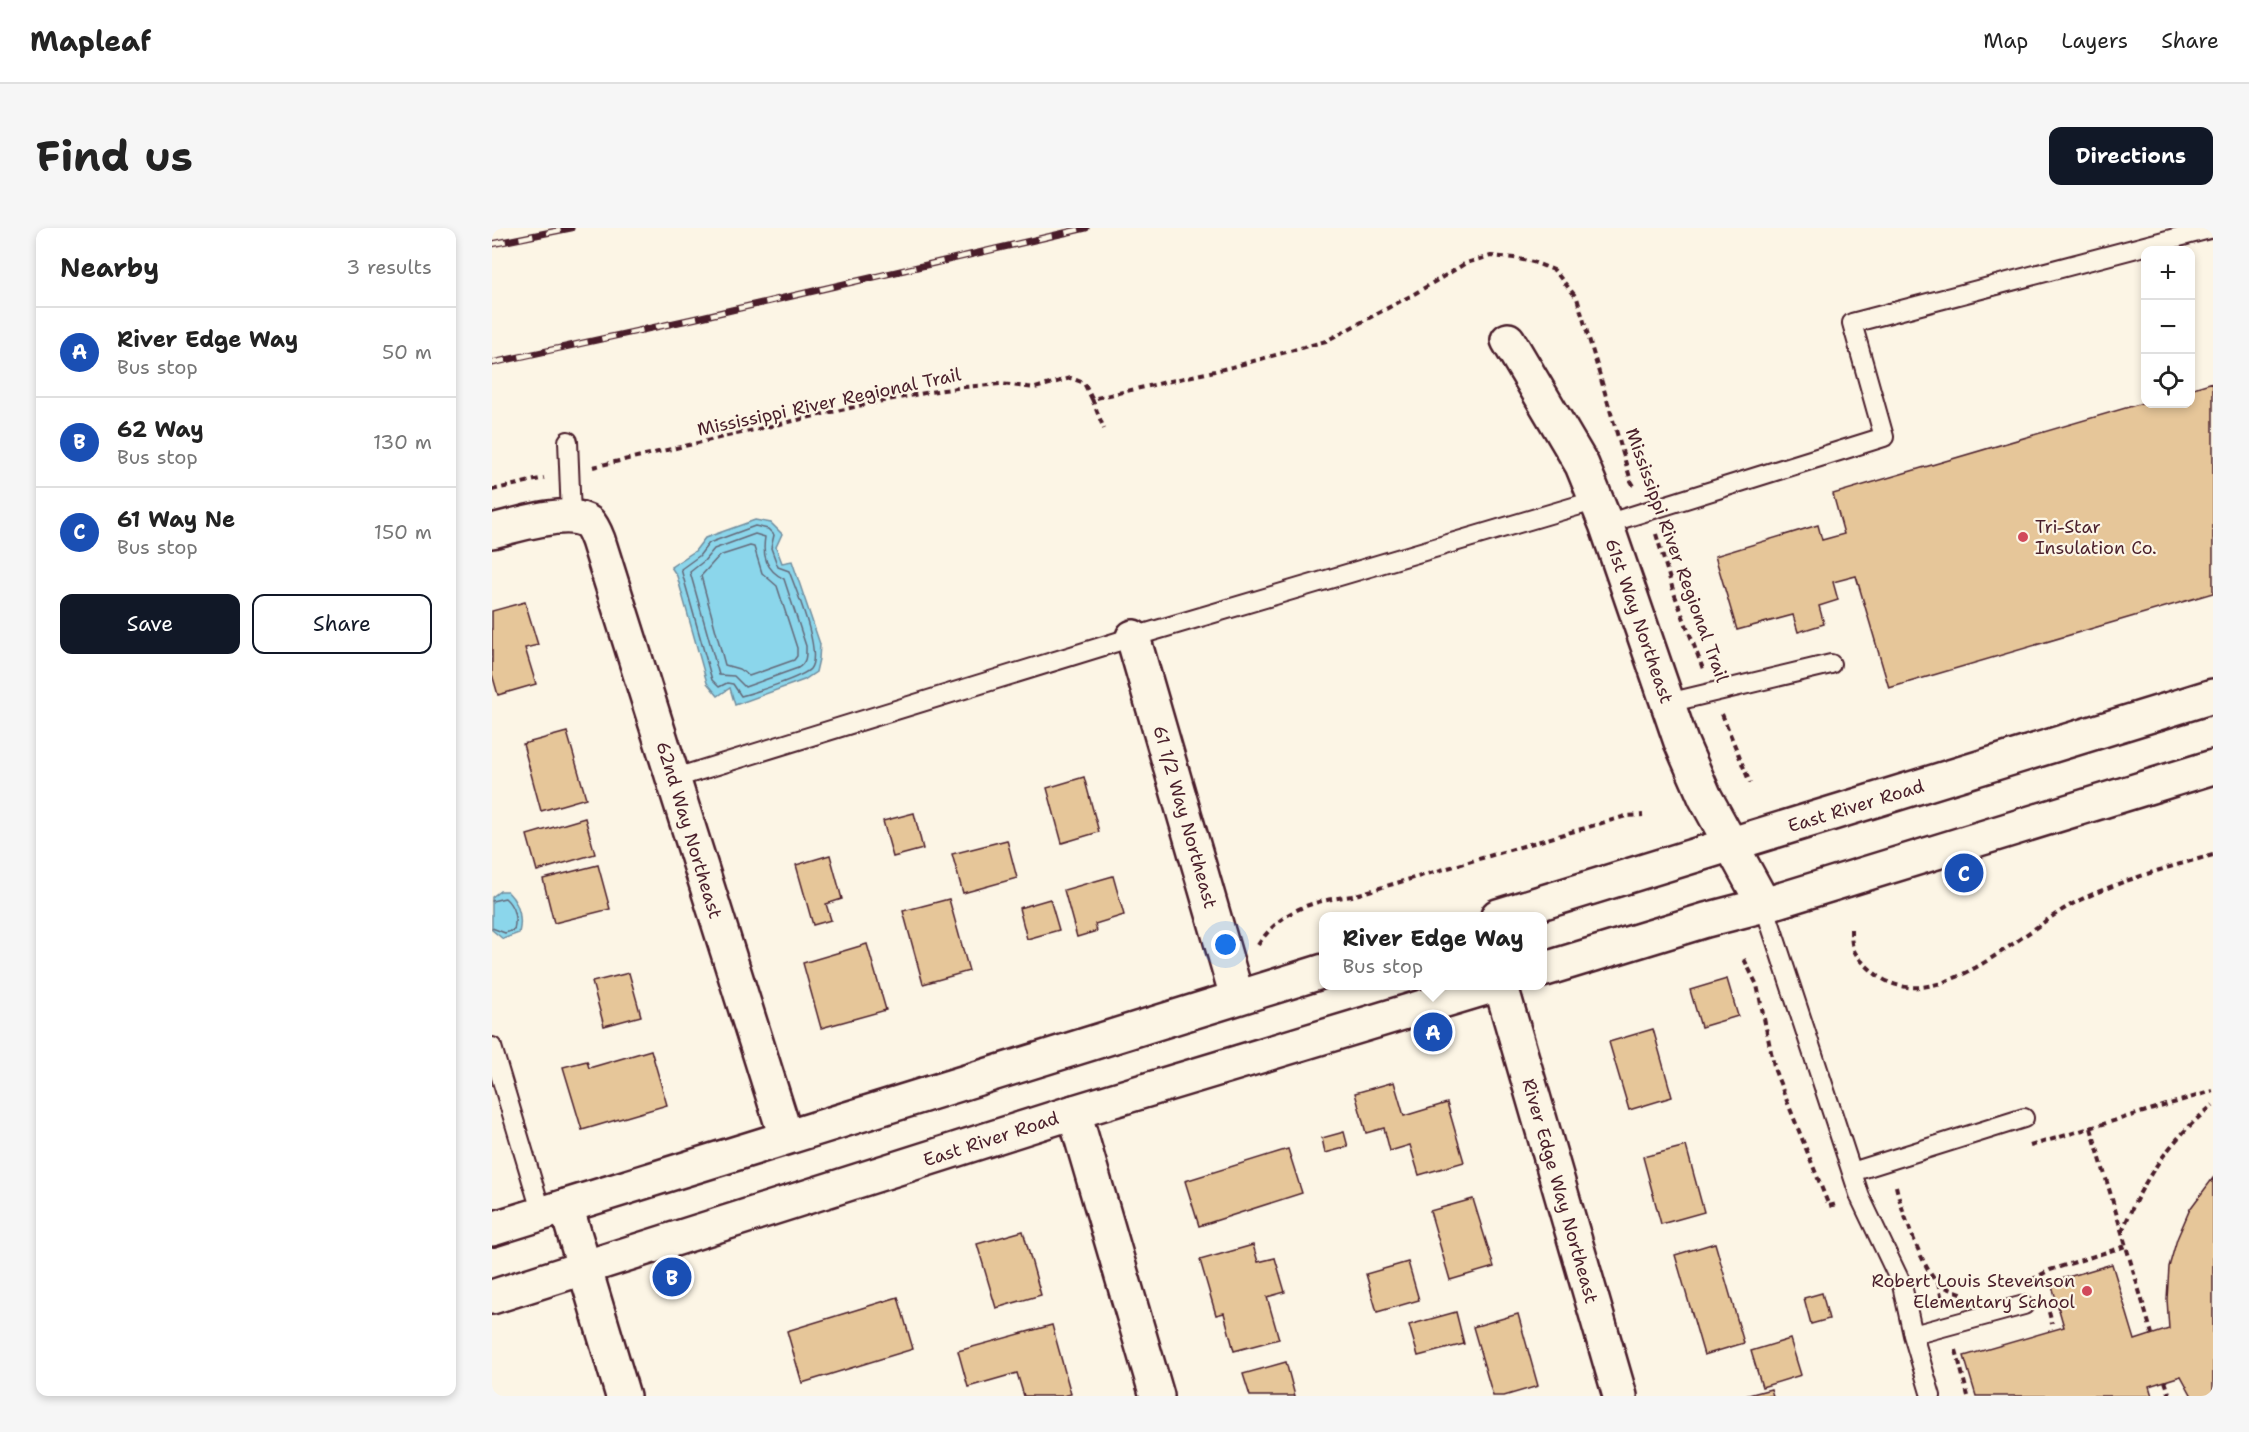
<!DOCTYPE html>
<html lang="en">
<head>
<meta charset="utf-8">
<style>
  body { margin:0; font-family:"Shantell Sans",sans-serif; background:#f6f6f6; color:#222 }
  .controls { position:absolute; right:18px; top:18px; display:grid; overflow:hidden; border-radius:12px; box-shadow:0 3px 9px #0003 }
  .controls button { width:54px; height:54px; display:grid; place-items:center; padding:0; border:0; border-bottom:2px solid #e0e0e0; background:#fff; color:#222; font:30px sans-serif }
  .you { position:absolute; left:734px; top:717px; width:21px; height:21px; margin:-15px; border:4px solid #fff; border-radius:50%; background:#1a73e8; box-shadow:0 0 0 9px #1a73e833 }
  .badge { display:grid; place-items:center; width:39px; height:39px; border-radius:50%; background:#111827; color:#fff; font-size:20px; font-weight:700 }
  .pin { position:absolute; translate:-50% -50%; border:3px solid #fff; box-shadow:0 2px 6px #0006 }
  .popup { position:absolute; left:827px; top:684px; width:228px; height:78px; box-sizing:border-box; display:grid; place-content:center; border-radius:12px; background:#fff; filter:drop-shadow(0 2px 4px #0005); font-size:20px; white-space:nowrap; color:#767676 }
  .popup b { font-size:22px; color:#222 }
  .popup::after { content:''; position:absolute; left:50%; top:100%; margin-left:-12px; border:12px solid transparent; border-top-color:#fff }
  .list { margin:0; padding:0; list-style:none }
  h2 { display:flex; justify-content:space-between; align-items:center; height:78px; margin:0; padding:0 24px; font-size:26px }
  h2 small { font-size:20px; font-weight:400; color:#767676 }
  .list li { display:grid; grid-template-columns:39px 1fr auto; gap:18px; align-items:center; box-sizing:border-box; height:90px; padding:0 24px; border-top:2px solid #e0e0e0 }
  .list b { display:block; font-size:22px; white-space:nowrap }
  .list p { margin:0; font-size:20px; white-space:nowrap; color:#767676 }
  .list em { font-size:20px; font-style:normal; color:#767676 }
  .actions { display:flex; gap:12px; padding:18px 24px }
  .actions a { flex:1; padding:14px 0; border:2px solid #111827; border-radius:12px; text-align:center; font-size:21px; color:#111827 }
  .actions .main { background:#111827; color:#fff }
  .icon { flex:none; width:33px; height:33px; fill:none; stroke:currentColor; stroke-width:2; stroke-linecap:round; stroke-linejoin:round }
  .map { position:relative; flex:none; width:1721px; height:1168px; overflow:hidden; border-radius:12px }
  header { display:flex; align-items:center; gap:36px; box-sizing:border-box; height:84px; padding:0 30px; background:#fff; border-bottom:2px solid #e0e0e0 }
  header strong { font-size:28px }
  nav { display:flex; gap:33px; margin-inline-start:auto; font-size:21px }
  .intro { display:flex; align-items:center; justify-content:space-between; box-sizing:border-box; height:144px; padding:0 36px }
  h1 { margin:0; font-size:42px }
  .button { padding:15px 27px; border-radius:12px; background:#111827; color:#fff; font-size:21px; font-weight:700 }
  main { display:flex; gap:36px; padding:0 36px }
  aside { flex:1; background:#fff; border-radius:12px; box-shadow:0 3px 9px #0003 }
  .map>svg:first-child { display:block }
</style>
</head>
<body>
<header>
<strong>Mapleaf</strong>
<nav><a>Map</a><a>Layers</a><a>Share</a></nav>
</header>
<div class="intro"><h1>Find us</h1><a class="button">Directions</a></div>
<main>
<aside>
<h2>Nearby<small>3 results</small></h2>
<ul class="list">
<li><span class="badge" style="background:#1a4fb4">A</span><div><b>River Edge Way</b><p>Bus stop</p></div><em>50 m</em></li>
<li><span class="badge" style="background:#1a4fb4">B</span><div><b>62 Way</b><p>Bus stop</p></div><em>130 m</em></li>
<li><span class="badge" style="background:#1a4fb4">C</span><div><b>61 Way Ne</b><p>Bus stop</p></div><em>150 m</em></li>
</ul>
<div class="actions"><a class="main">Save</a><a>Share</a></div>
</aside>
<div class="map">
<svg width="1721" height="1168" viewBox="0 0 1721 1168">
  <rect width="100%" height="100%" fill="#fcf5e5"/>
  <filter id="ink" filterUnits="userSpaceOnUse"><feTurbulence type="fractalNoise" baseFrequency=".0167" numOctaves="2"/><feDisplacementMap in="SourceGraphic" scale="12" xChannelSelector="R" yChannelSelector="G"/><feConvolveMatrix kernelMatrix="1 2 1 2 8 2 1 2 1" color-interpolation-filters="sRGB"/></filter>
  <g filter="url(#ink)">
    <!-- water -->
    <path fill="#8bd6eb" stroke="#718d9e" stroke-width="1.5" d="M263,292L279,295L290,306L284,319L290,335L300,333L328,416L327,431L324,444L312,452L243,477L238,460L226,468L215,455L185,348L179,339L203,323L213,310Z
      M8,663H15C27,675 31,688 27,705L11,711L0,702V669Z"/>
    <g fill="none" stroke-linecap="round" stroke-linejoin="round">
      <!-- shore -->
      <path stroke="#646878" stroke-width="1.5" d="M263,298L276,301L282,307L279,320L286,339L297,343C304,362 331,425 318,441C311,449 261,465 249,468L241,456L235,455L227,459L220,452L189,341L207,328L217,315Z
        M263,306L273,309C270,328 274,342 292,351L314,418C314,428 315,434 306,440L253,459L242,448L227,447L198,344L212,333L222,321Z
        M258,318L262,319L270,345L285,358L305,420V428L302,432L257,448L247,441L233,437L209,348L227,328Z
        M0,673L13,670C22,678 25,690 22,702L13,705L0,700"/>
    </g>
    <!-- building -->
    <path fill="#e6c699" stroke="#4a1f2b" stroke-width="1.5" d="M1721,154V365L1397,460L1364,348L1341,354L1346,372L1327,378L1332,396L1306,404L1301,387L1245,402L1223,328L1326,297L1330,312L1352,306L1341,266L1654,174L1698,176V161Z
      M33,374L46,417L33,420L44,456L6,467L0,446V383Z
      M75,504L94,570L49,583L31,516Z
      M592,549L607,604L570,615L555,560Z
      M422,585L431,621L401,629L391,593Z
      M93,590L103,626L45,643L35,607Z
      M515,612L525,650L471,665L460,626Z
      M338,627L350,671L334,676L339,692L321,697L304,637Z
      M106,637L118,681L62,695L51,651Z
      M621,648L632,687L603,696L605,703L585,709L572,662Z
      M457,671L477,743L431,756L411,683Z
      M558,671L567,702L535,711L527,680Z
      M375,716L394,782L329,800L311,735Z
      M137,745L149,788L112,798L100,754Z
      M1235,751L1246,788L1209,799L1198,762Z
      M1161,801L1180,869L1137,882L1117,814Z
      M159,822L175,877L90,902L71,839L95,833L97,840Z
      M902,854L912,888L955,875L972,934L927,947L918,917L898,923L892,900L874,905L863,865Z
      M852,904L856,919L833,925L830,910Z
      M1194,918L1212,984L1169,996L1151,929Z
      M796,921L810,965L707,998L693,953Z
      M1721,950V1168H1700L1689,1148L1657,1158L1660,1168H1484L1472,1128L1572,1099L1559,1054L1620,1036L1643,1112L1677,1101L1675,1071L1677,1039L1685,1011L1698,981Z
      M981,971L1002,1039L958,1052L938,983Z
      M531,1003L549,1067L504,1080L485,1016Z
      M1223,1015L1252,1115L1212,1127L1183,1027Z
      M761,1017L766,1034L783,1030L793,1064L775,1069L787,1111L742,1123L732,1085L724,1087L708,1032Z
      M916,1034L927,1072L885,1084L874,1046Z
      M1330,1065L1337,1091L1319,1096L1312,1070Z
      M406,1069L421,1121L310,1155L295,1103Z
      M964,1084L972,1116L926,1128L917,1097Z
      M1026,1086L1046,1158L1012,1168H1001L981,1099Z
      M560,1097L579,1166L571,1168H532L525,1145L476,1159L466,1123Z
      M1298,1111L1309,1147L1270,1159L1259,1123Z
      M794,1134L803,1168H758L751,1146Z
      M1279,1161L1281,1168H1253Z"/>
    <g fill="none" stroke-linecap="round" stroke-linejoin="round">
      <defs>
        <path id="service" d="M76,213L79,288
          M1114,296L1392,209L1360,95L1721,0
          M1176,475L1339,436
          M180,551L641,409L1105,272
          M1272,677L1368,969L1410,1057L1421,1107L1532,1077
          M0,819L50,986
          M1360,944L1532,890
          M1421,1107L1439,1168"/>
        <path id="minor" d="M1016,112L1090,237L1114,296L1189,514L1213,569L1272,677
          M0,303C23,298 77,279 97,295C101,299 104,307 106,312L294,909
          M641,409L745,769
          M1009,758L1128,1168
          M582,884L665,1168
          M74,978L131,1168"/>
        <path id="secondary" d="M1006,688L1721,468
          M1050,742L1214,692L1272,677L1721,539
          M0,1001L832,743
          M0,1069L582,884L1000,758"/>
      </defs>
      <!-- service casing -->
      <use href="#service" stroke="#4a1f2b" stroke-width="22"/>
      <!-- minor casing -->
      <use href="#minor" stroke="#4a1f2b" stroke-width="38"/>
      <!-- secondary casing -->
      <use href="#secondary" stroke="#4a1f2b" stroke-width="38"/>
      <!-- path -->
      <path stroke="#4a1f2b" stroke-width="4" stroke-dasharray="6 4.5" stroke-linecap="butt" d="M600,171L612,201
        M101,239L375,176L438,164L472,159L509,156L543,160L579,150L592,155L600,171L740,139L834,113L922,66L974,35L999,28L1022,30L1041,34L1062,42L1085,70L1139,253L1144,261
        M0,262L52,250
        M1164,306L1182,365L1211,441
        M1230,486L1258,555
        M1359,701C1359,724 1363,727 1380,743C1441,798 1532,699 1588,672C1630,652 1676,639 1721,627
        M766,717C790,681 820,673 860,668L1134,588L1151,587
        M1252,731L1265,757L1283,843L1337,978L1344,976
        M1599,900L1660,1106
        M1538,918L1721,863
        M1404,958C1408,978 1431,1042 1446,1055C1452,1060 1465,1063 1472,1066
        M1630,1004C1651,951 1677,913 1721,877
        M1539,1052L1558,1042L1634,1018
        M1446,1054L1450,1072
        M1557,1084L1560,1096
        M1464,1122L1476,1168
        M1673,1153L1678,1168"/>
      <!-- service -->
      <use href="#service" stroke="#fcf5e5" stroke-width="18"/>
      <!-- minor -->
      <use href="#minor" stroke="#fcf5e5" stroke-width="33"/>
      <!-- secondary -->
      <use href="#secondary" stroke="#fcf5e5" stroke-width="33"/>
      <defs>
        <path id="rail" d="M0,16L79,0
          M0,135L205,90L594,0"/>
      </defs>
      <!-- rail casing -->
      <use href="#rail" stroke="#4a1f2b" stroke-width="7"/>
      <!-- rail -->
      <use href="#rail" stroke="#fcf5e5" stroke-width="4.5" stroke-dasharray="14" stroke-linecap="butt"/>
    </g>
  </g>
  <!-- markers -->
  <g fill="#d1495b" stroke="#fcf5e5" stroke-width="2">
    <circle cx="1531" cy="309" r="6"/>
    <circle cx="1595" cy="1063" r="6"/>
  </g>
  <g text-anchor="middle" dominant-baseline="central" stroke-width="4.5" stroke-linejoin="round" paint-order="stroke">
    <!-- street labels -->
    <g font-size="18" fill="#4a1f2b" stroke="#fcf5e5">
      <text transform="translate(337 174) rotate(-12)">Mississippi River Regional Trail</text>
      <text transform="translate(1185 327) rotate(70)">Mississippi River Regional Trail</text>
      <text transform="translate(1147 393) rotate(71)">61st Way Northeast</text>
      <text transform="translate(1364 578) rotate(-17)">East River Road</text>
      <text transform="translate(693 589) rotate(74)">61 1/2 Way Northeast</text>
      <text transform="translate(197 602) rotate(73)">62nd Way Northeast</text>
      <text transform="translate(499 911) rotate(-18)">East River Road</text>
      <text transform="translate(1068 963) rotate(74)">River Edge Way Northeast</text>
    </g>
    <!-- poi labels -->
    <g font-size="18" fill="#4a1f2b" stroke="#fcf5e5" text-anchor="start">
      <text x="1543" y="299">Tri-Star<tspan x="1543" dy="21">Insulation Co.</tspan></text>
      <text x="1583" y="1053" text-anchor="end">Robert Louis Stevenson<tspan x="1583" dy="21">Elementary School</tspan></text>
    </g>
  </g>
</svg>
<div class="controls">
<button>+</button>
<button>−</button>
<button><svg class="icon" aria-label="locate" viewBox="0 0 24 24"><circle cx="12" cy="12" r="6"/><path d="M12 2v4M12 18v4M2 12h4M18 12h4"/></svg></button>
</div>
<div class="you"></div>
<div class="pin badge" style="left:941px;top:804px;background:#1a4fb4">A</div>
<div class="popup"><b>River Edge Way</b>Bus stop</div>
<div class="pin badge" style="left:180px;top:1049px;background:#1a4fb4">B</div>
<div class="pin badge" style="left:1472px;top:645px;background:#1a4fb4">C</div>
</div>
</main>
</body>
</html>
